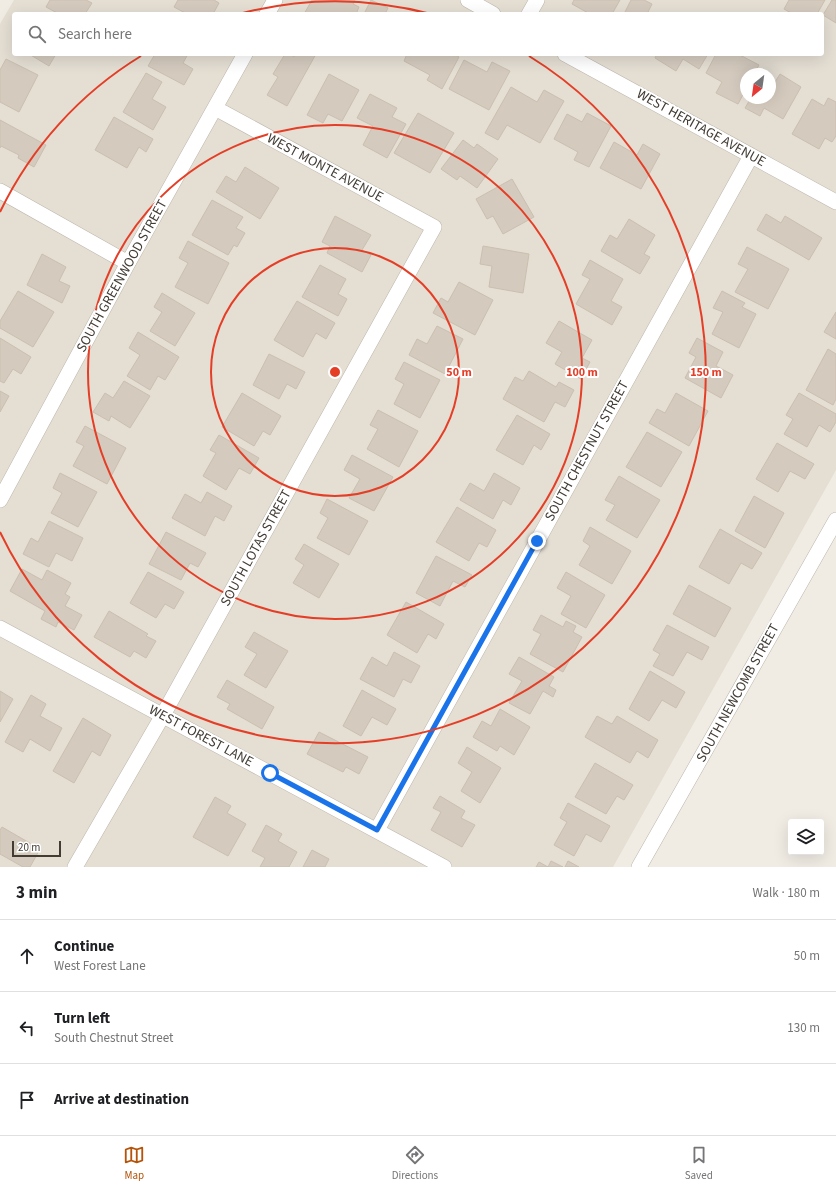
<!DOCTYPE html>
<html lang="en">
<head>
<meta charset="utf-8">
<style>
  body { margin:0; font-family:"Source Sans 3",sans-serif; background:#f6f6f6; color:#202124 }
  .controls { position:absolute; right:12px; bottom:12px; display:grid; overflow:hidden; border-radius:4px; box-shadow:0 4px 16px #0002 }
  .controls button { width:36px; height:36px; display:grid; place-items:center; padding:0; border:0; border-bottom:1px solid #e0e0e0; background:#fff; color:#202124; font:20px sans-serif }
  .compass { position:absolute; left:740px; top:68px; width:36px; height:36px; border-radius:50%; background:#fff; box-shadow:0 4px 16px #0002; rotate:209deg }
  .scale { position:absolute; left:12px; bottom:10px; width:49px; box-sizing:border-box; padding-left:4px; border:2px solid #423c35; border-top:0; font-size:11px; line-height:14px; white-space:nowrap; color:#423c35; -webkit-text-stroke:3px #fff; paint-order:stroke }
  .stop { position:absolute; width:12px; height:12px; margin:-9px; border:3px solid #1a73e8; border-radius:50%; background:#fff }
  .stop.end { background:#1a73e8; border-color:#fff; box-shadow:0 1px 4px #0008 }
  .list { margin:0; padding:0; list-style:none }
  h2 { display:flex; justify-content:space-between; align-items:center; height:52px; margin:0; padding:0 16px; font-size:17px }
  h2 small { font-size:13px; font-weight:400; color:#757577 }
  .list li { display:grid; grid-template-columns:26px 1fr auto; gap:12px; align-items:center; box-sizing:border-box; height:72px; padding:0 16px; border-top:1px solid #e0e0e0 }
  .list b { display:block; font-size:15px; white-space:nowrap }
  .list p { margin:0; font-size:13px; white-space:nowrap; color:#757577 }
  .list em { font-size:13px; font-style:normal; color:#757577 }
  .icon { flex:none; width:22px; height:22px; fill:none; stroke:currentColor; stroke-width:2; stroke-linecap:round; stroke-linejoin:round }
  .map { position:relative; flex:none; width:836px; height:867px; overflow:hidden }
  .search { position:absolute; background:#fff; box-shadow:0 4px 16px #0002; left:12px; right:12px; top:12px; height:44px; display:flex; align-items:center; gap:10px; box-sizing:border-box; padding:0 14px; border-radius:4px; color:#757577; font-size:15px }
  .sheet { height:268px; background:#fff }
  nav { display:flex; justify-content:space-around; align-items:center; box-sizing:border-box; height:56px; border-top:1px solid #e0e0e0; background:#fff; font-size:11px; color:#757577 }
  nav a { display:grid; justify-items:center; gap:2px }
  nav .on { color:#b45309 }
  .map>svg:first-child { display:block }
</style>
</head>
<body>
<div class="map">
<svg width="836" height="867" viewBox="0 0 836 867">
  <rect width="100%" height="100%" fill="#f0ece4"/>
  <!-- residential -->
  <path fill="#e4ded3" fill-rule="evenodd" d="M14,0H836V470L613,867H0V24ZM14,14H822V54H14ZM746,74H770V98H746Z"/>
  <!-- building -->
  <path fill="#d4cabe" stroke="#cbbfaf" d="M50,0H86L92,3L85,14H59L46,7Z
    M178,0H214L219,3L213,14H187L174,7Z
    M312,0H355L353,4L359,7L356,14H304Z
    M371,0L388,8L385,14H364Z
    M574,0H620L612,14H590L572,4Z
    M631,0H644L652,4L648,12L652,14H624Z
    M789,0H825L817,14H793L784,9Z
    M832,0H836V23L823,15Z
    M29,54H56L49,66Z
    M155,54H188L183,63L193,69L184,85L148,66Z
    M285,54H289L294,57L295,54H316L287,106L267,95L278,77L273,74Z
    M407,54H453L459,57L442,89L427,80L430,75L404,61Z
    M657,54H708L699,69L683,59L676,71L655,58Z
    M716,54H738L759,65L754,74H746V89L738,104L716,93L722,82L706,73Z
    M6,59L38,75L19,112L0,102V70Z
    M464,60L487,72L492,62L510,71L489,110L449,89Z
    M146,73L162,82L152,99L166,107L153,130L123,112Z
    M329,74L359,90L342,121L328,114L323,123L307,115Z
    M780,74L801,87L783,119L764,108L760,116L745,108L751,98H770V79L775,82Z
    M511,87L537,102L544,90L564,101L540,143L507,125L498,140L485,133Z
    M370,94L397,108L392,117L406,124L387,158L363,145L373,126L357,118Z
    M828,98L836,102V136L832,142L825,138L819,149L792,134L812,99L824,106Z
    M418,113L454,133L430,173L394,153Z
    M587,113L611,126L589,167L574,160L578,152L554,139L567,114L582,122Z
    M114,117L153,139L146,152L139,147L127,168L95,150Z
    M0,120L46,145L34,167L18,158L19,155L1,146L0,148Z
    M463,140L474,148L477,144L498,159L477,188L460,176L457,180L441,169Z
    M614,142L637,155L643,144L660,154L641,189L600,168Z
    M245,167L279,188L260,219L216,192L226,176L236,182Z
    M512,179L534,217L503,234L493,216L487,219L476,199Z
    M212,200L243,217L236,228L245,233L237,247L234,245L228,255L192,235Z
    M766,214L781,223L785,216L822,238L809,260L757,230Z
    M335,216L371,235L362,250L371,255L362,272L327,253L330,246L322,242Z
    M629,219L655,235L644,254L650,257L640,274L601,251L610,235L617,239Z
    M188,241L229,263L208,304L175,287L188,263L179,258Z
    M483,246L529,254L523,293L489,287L492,266L480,264Z
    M747,247L789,269L768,309L735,292L748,269L738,264Z
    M42,254L66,267L59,281L70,286L62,303L27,285Z
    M590,260L623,279L611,301L622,307L612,325L576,304L590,279L582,275Z
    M320,265L346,279L338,294L347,299L338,316L302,297Z
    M459,282L493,300L475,335L433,313L441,298L448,302Z
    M18,291L54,312L33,347L0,328V321Z
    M722,291L745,303L742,307L756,314L739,348L712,334L723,312L713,308Z
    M162,293L195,313L175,346L150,331L162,312L154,307Z
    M297,301L335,323L326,339L316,333L303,357L274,340Z
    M836,312V339L824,332Z
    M559,321L592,340L582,358L590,362L581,379L555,364L562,352L546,343Z
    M437,326L463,339L445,374L409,355L417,339L427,344Z
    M138,332L179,357L165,380L158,376L150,390L127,376L140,355L129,348Z
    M0,338L31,357L21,374L13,369L4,383L0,381Z
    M697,338L723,352L716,366L733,375L721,398L685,378L696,357L689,353Z
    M828,349L836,354V399L833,405L806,390Z
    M269,354L305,372L296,389L287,384L279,399L253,385Z
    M404,362L440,380L420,418L394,404L404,384L395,379Z
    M529,371L556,387L559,382L574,390L565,407L555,402L544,422L503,399L515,377L523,381Z
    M124,381L150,396L130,428L111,416L109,421L93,412L105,393L113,398Z
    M0,391L9,396L0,412Z
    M242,393L281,416L270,435L263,431L254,446L222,427Z
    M676,393L708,411L689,446L649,423L657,409L665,413Z
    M799,393L836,414V422L830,432L819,425L807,447L784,434L793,419L786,415Z
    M378,410L418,431L399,467L367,449L378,429L370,425Z
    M517,415L550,434L541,450L534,445L523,465L496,450Z
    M85,426L126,448L107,484L73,466L84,446L76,442Z
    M647,432L682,452L661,487L626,467Z
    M219,435L259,458L250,474L239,468L226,490L203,476L216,453L210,450Z
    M777,443L814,464L805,479L790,471L778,492L756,479Z
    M352,455L393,477L374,511L349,498L360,479L344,470Z
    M60,473L97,492L78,527L51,513L62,493L53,488Z
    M494,473L520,488L511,505L503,500L493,519L460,500L470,483L484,491Z
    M619,476L660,500L637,538L606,520L615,505L605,500Z
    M207,492L232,506L224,521L215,516L205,536L172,518L185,494L201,503Z
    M754,496L784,513L765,548L735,531Z
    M327,499L368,521L349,555L317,538L328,518L320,513Z
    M457,507L496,530L487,547L479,543L469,561L436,542Z
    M49,521L83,538L72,561L56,553L49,567L23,554L31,538L38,542Z
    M590,527L631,551L612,584L579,565L590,546L583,541Z
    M720,529L762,553L752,569L741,563L729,584L699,567Z
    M166,532L206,553L198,567L190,563L181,580L149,564Z
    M304,544L339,564L319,598L293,583L304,565L295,559Z
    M436,556L472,575L465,587L453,581L440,606L416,593Z
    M22,569L42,580L47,570L71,583L65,594L70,597L65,606L82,615L74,630L58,622L56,627L41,619L45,611L10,591Z
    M148,572L184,592L174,609L165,604L156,618L130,603Z
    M566,572L605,595L586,628L561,614L571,596L557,588Z
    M689,585L731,608L715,637L673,614Z
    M406,602L444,624L436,639L428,634L417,653L387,635Z
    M109,611L148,634L146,636L156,641L146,658L134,651L130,657L94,637Z
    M541,615L563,627L566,621L576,626L573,632L582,637L563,672L530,654L541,634L533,630Z
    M667,625L709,647L702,660L687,652L673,676L653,666L660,654L653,650Z
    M254,632L288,651L266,688L244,675L257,654L245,647Z
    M394,652L420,666L411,683L403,679L394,697L360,679L372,657L387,666Z
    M519,657L554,677L549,686L556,690L553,697L543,691L530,714L509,703L522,681L509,674Z
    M650,671L685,692L676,708L662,700L649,721L629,709Z
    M227,680L274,707L262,729L227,709L230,704L217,697Z
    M362,690L396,709L387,725L372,717L361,736L343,726Z
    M0,691L13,699L0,722Z
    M31,695L46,704L40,716L62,728L50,751L30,739L23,752L5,742Z
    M500,709L530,727L514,755L500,746L497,751L473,737L482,721L491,726Z
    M597,716L612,724L617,716L658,740L648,758L637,751L630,763L585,737Z
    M83,718L111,735L100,756L92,751L74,783L53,771Z
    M319,732L368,757L359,774L346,767L343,772L307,754Z
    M467,747L501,768L480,803L461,791L472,772L458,763Z
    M595,763L633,785L624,800L617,796L606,814L575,797Z
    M440,796L465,811L461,818L475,825L462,847L431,830L441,812L433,808Z
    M215,797L231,806L227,813L246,824L228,856L193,837Z
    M568,803L610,826L601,842L586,834L574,856L554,845L567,822L560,818Z
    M266,825L282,834L278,841L297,852L289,867H260L265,858L252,851Z
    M2,827L40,849L30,867H23L0,854V830Z
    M312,850L329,859L325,867H303Z
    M551,861L563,867H536L539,862L548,867Z
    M568,861L579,867H565Z"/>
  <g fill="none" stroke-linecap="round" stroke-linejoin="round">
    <defs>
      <path id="street" d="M468,0L493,14
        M267,14L275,0
        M529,14L537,0
        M565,54L836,202
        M0,191L128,263
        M0,500L128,263L245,54
        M0,628L444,867
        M377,830L751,156
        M75,867L163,715L434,227L215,108
        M639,867L836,520"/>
    </defs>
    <!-- street casing -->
    <use href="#street" stroke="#bdb6ab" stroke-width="16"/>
    <!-- street -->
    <use href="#street" stroke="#fff" stroke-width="15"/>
  </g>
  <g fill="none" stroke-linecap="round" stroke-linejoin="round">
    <!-- route -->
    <path stroke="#1a73e8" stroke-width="5" d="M270,773L377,830L537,541"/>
  </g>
  <!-- distance rings -->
  <g fill="none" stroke="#e53e27" stroke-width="2">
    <circle cx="335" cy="372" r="124"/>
    <circle cx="335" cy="372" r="247"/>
    <path d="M0 212A371 371 0 0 1 141 56M239 14A371 371 0 0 1 431 14M529 56A371 371 0 1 1 0 532"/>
  </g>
  <g text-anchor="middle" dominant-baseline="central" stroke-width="4" stroke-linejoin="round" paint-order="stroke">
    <!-- street labels -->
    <g font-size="14" fill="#423c35" stroke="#fff">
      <text transform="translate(701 128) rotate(29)">WEST HERITAGE AVENUE</text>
      <text transform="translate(325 168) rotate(28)">WEST MONTE AVENUE</text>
      <text transform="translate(122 276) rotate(-61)">SOUTH GREENWOOD STREET</text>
      <text transform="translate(587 451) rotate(-61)">SOUTH CHESTNUT STREET</text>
      <text transform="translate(256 548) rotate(-61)">SOUTH LOTAS STREET</text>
      <text transform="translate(738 693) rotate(-61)">SOUTH NEWCOMB STREET</text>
      <text transform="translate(201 736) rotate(28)">WEST FOREST LANE</text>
    </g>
  </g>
  <circle cx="335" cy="372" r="6" fill="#e53e27" stroke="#fff" stroke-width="2"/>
  <g font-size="12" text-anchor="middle" font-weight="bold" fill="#e53e27" stroke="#fff" stroke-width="4" stroke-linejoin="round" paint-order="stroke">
    <text x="459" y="376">50 m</text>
    <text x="582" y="376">100 m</text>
    <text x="706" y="376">150 m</text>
  </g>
</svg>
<div class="controls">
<button><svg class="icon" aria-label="layers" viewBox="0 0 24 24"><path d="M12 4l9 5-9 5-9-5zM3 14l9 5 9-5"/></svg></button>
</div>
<svg class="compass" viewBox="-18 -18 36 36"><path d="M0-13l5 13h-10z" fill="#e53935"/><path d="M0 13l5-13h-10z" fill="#757577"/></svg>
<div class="scale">20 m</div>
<div class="stop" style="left:270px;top:773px"></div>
<div class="stop end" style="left:537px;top:541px"></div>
<div class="search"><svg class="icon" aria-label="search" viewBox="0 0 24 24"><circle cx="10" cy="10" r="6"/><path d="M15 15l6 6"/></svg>Search here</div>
</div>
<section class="sheet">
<h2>3 min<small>Walk · 180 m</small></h2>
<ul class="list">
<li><svg class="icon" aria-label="ahead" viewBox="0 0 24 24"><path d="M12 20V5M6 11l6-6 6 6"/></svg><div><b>Continue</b><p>West Forest Lane</p></div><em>50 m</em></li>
<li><svg class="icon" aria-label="left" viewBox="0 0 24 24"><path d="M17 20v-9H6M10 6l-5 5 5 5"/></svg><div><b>Turn left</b><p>South Chestnut Street</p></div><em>130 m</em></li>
<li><svg class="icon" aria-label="arrive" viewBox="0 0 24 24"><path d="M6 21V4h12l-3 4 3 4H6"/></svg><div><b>Arrive at destination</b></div></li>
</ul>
</section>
<nav>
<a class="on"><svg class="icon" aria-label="map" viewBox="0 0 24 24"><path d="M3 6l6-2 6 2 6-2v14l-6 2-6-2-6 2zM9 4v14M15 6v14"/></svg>Map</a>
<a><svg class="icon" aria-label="directions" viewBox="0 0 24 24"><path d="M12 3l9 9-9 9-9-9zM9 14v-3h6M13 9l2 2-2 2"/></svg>Directions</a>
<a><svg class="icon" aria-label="saved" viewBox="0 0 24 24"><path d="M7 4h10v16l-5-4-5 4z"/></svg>Saved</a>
</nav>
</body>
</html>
